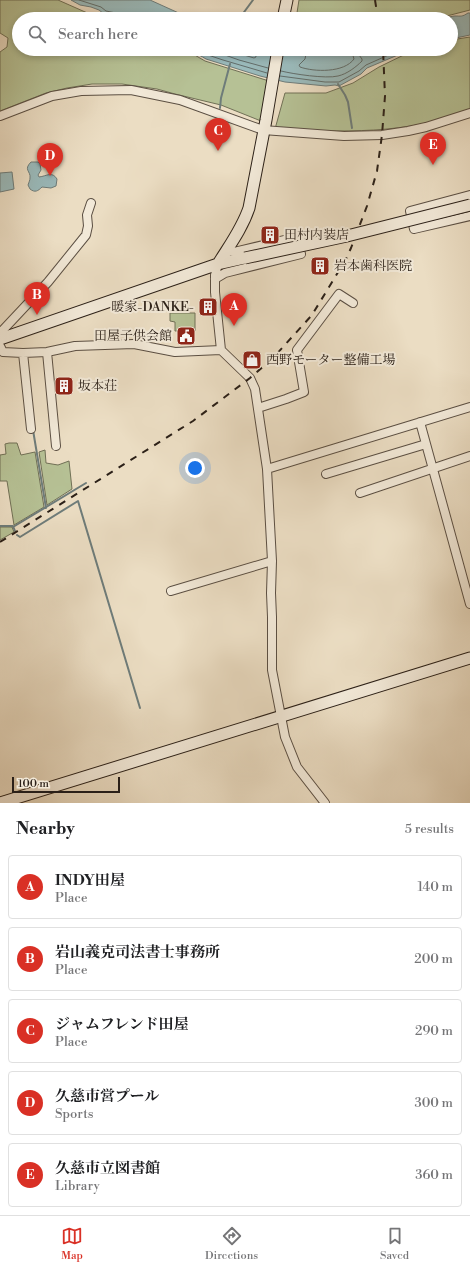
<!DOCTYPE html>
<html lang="en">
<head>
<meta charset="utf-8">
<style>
  body { margin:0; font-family:"Libre Bodoni","Noto Serif JP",serif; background:#f2f2f2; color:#202124 }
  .scale { position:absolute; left:12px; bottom:10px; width:108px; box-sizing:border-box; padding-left:4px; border:2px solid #2b2018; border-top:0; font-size:11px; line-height:14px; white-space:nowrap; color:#2b2018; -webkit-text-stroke:3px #f2e9d8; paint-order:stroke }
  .you { position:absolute; left:195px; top:468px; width:14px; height:14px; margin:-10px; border:3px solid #fff; border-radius:50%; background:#1a73e8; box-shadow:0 0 0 6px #1a73e833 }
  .badge { display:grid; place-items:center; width:26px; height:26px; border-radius:50%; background:#d93025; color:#fff; font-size:13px; font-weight:700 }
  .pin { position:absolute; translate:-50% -33px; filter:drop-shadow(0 1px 2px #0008) }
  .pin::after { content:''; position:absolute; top:21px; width:14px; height:12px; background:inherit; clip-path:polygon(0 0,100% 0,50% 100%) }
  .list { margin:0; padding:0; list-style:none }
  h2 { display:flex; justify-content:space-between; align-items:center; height:52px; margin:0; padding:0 16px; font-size:17px }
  h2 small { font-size:13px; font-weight:400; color:#757577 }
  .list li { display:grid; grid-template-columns:26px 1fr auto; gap:12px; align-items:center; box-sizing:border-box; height:64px; margin:0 8px 8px; padding:0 8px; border:1px solid #e0e0e0; border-radius:4px }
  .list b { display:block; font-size:15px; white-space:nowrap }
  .list p { margin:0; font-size:13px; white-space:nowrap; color:#757577 }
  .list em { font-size:13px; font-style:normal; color:#757577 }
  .icon { flex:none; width:22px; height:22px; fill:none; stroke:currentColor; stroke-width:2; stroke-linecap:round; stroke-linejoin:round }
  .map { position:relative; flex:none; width:470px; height:803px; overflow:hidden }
  .search { position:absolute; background:#fff; box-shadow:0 2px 6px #0003; left:12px; right:12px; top:12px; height:44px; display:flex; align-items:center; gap:10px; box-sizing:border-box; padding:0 14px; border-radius:22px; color:#757577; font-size:15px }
  .sheet { height:412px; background:#fff }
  nav { display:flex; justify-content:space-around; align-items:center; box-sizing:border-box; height:56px; border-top:1px solid #e0e0e0; background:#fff; font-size:11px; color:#757577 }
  nav a { display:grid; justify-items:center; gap:2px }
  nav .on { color:#d93025 }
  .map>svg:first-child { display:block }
</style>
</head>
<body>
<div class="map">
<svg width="470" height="803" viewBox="0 0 470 803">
  <rect width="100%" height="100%" fill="#ebddc3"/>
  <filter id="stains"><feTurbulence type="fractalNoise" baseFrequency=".005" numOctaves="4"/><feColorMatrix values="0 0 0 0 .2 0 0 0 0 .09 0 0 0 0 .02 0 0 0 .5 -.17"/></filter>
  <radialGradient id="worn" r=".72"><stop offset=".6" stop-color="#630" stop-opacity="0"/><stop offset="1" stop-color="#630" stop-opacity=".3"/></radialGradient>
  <!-- green -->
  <path fill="#b6c195" stroke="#707056" d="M0,0H58L101,19H19V49H178L193,54L205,61L269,81L261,121L221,105L175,94L157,89L122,84H92L67,88L46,93L0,111V52L7,47L8,38L0,33Z
    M299,0H470V10L435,19H296Z
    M470,37V110C408,135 340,132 275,129L285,93H326L353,83L379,67L412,51L418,49H451V40Z
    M170,313H195V331H175V322L170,321Z
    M9,443H17L21,455L35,452L44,507L14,525L7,481H0V455L6,454L5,444Z
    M45,450L46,463L58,465L69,461L72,489L47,505L39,452Z
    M0,527H12L14,532L0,540Z"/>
  <!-- water -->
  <path fill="#9ababb" stroke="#6e7c7a" d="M71,0H150L192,19H119L104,14L99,10L91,7L80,5Z
    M468,13H470V35L451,39V19H444C447,18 451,16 455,16C461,16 462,17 468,13Z
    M178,49H265L274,52L291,53L293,49H365L369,52L373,49H412L367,68L361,74L339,86L335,85L326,86L285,82L260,76L206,59C197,53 188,51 178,49Z
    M31,162H38L40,164L41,170L38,175L39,177C47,176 52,171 57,179L56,186L51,188L42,187C38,191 35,193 30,189L28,185C29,182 30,180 30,178C31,171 23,170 31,162Z
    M12,172L14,189L0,192V173Z"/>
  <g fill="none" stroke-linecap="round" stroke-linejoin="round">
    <!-- shore -->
    <path stroke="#626d6a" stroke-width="1" d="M79,0L101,7L106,11L116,13L118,16L119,19
      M196,49L208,55L223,60L267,73
      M208,49L239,60L268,68
      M224,49L254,58L256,57L255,49
      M307,49L305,59L299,65L300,67C314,72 344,73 354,59L351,49
      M281,71C293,74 326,79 338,76C347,74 356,67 362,61V59L359,55L358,49
      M280,76L325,82H339L359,71L366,65L402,49"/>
    <!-- stream -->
    <path stroke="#6e7c7a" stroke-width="2" d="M239,19L253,0
      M338,84L345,95L348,102L352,128
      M220,108L221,98L230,64
      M33,430L46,508
      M0,526H13L15,531
      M13,527L86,483
      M17,535L20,537L78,501L140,708"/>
    <defs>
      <path id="street" d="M0,116L52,96L81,91L131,90L180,100L263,130L344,136L382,135L408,131L426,127L470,113
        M470,195L410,211L414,229L470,216
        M226,251L234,252L297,237
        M218,264L215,275V292L221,350L250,378L255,389L267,469L272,561L271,593L272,617V670L285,737L297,767L325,803
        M215,279L225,273L301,254L296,238
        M0,336L2,331L48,282L86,235L88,226L87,215L91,203
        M0,346L3,352L23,353L47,352L75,346L134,344L175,352L221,350
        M47,352L56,446
        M23,353L31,429
        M258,408L286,399L304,392L297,350L339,294L353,303
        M420,422L470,604
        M267,469L470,407
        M326,474L426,444
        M360,493L470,456
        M171,591L272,561"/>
      <path id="secondary" d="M283,19L287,0
        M218,264C229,246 242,229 249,208L266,120L278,49
        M0,339L218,264L245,258
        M0,803L470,658"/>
    </defs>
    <!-- street casing -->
    <use href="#street" stroke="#5b4f43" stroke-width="10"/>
    <!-- secondary casing -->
    <use href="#secondary" stroke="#2b2018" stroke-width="13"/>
    <!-- street -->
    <use href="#street" stroke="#f2e9d8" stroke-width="8"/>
    <!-- secondary -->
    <use href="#secondary" stroke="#f2e9d8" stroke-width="11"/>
    <!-- rail -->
    <path stroke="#2b2018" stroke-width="2" stroke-dasharray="7 7" stroke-linecap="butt" d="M375,0L378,19
      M0,542L193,421L250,378L273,358L312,315L346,259L351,248L367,206L377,171L382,135L385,96L383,49"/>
    <defs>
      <path id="secondary-bridge" d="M245,258L347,236L470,205"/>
    </defs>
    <!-- secondary-bridge casing -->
    <use href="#secondary-bridge" stroke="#2b2018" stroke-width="13" stroke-linecap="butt"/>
    <!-- secondary-bridge -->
    <use href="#secondary-bridge" stroke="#f2e9d8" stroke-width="11"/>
  </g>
  <!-- icons -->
  <defs>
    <symbol id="building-square" viewBox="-11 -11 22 22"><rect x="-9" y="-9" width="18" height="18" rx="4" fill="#8f2418" stroke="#f2e9d8"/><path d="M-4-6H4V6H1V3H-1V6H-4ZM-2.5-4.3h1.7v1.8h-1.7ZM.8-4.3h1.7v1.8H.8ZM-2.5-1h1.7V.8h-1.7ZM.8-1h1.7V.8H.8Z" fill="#fff"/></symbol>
    <symbol id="civic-square" viewBox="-11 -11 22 22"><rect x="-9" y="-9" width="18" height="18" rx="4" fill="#8f2418" stroke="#f2e9d8"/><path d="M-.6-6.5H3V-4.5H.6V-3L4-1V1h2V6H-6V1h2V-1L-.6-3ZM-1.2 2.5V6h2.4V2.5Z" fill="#fff"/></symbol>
    <symbol id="shop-square" viewBox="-11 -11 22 22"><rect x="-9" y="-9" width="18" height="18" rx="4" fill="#8f2418" stroke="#f2e9d8"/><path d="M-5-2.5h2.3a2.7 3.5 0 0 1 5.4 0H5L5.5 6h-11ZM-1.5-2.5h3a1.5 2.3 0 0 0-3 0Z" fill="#fff"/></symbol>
  </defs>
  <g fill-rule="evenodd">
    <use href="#building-square" x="259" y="224" width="22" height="22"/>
    <use href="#building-square" x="309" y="255" width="22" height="22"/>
    <use href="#building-square" x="197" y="296" width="22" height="22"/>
    <use href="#civic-square" x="175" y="325" width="22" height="22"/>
    <use href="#shop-square" x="241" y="349" width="22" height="22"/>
    <use href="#building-square" x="53" y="375" width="22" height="22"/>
  </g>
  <g text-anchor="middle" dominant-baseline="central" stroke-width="4" stroke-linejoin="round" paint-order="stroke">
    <!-- poi labels -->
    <g font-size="13" fill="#2b2018" stroke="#f2e9d8" text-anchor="start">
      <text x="284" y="235">田村内装店</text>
      <text x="334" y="266">岩本歯科医院</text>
      <text x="194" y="307" text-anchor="end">暖家-DANKE-</text>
      <text x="172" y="336" text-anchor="end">田屋子供会館</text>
      <text x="266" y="360">西野モーター整備工場</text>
      <text x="78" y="386">坂本荘</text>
    </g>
  </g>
  <rect width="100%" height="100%" filter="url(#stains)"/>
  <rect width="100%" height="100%" fill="url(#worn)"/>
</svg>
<div class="scale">100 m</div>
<div class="you"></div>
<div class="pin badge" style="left:234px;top:326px">A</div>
<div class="pin badge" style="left:37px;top:315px">B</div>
<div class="pin badge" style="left:218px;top:151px">C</div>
<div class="pin badge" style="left:50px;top:176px">D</div>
<div class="pin badge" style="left:433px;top:165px">E</div>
<div class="search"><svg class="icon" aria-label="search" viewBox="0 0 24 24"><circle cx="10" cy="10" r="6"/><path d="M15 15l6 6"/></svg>Search here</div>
</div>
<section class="sheet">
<h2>Nearby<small>5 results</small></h2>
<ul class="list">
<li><span class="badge">A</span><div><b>INDY田屋</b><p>Place</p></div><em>140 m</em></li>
<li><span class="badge">B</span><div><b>岩山義克司法書士事務所</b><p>Place</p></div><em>200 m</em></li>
<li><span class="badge">C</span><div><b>ジャムフレンド田屋</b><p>Place</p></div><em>290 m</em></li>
<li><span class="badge">D</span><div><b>久慈市営プール</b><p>Sports</p></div><em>300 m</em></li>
<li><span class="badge">E</span><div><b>久慈市立図書館</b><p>Library</p></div><em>360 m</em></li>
</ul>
</section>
<nav>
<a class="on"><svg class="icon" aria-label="map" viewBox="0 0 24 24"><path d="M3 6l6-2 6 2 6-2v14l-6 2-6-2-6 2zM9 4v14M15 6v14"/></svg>Map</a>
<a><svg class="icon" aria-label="directions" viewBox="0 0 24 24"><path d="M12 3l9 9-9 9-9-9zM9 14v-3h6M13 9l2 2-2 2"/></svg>Directions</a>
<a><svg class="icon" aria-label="saved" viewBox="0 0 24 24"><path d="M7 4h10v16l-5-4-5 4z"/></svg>Saved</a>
</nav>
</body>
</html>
